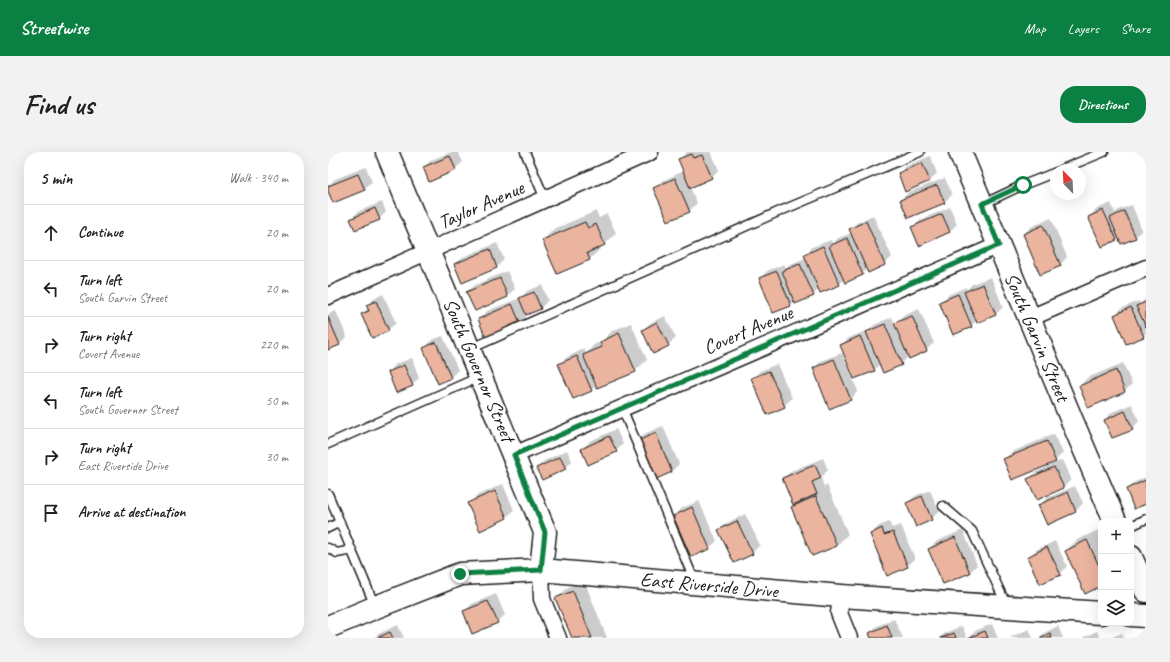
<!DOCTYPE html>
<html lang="en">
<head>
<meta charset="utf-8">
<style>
  body { margin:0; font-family:Caveat,sans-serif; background:#f2f2f2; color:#202124 }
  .controls { position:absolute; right:12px; bottom:12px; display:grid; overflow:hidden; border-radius:8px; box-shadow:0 4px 16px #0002 }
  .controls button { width:36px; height:36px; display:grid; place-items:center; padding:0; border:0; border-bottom:1px solid #e0e0e0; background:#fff; color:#202124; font:20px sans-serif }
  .compass { position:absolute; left:722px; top:12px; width:36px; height:36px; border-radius:50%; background:#fff; box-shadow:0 4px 16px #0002; rotate:336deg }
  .stop { position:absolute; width:12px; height:12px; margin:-9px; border:3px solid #0b8043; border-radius:50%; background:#fff }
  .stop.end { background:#0b8043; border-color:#fff; box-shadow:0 1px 4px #0008 }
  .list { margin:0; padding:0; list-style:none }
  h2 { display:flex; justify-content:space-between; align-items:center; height:52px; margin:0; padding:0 16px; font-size:17px }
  h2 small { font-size:13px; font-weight:400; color:#757577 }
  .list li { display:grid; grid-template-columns:26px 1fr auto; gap:12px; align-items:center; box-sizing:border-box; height:56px; padding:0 16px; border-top:1px solid #e0e0e0 }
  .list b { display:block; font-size:15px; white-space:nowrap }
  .list p { margin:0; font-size:13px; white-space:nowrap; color:#757577 }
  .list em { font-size:13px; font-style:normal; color:#757577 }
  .icon { flex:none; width:22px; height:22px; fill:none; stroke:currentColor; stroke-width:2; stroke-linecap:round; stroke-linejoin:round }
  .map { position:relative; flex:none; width:818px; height:486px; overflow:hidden; border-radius:16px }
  header { display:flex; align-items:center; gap:24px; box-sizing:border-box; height:56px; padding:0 20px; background:#0b8043; color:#fff }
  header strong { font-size:19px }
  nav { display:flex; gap:22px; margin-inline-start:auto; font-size:14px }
  .intro { display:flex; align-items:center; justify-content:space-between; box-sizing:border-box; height:96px; padding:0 24px }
  h1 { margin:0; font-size:28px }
  .button { padding:10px 18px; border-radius:16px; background:#0b8043; color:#fff; font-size:14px; font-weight:700 }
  main { display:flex; gap:24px; padding:0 24px }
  aside { flex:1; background:#fff; border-radius:16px; box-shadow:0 4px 16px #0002 }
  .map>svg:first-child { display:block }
</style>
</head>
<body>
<header>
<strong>Streetwise</strong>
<nav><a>Map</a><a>Layers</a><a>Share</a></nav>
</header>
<div class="intro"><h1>Find us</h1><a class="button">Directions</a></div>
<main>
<aside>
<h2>5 min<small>Walk · 340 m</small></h2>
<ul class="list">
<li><svg class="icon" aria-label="ahead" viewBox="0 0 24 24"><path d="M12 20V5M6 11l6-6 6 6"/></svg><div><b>Continue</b></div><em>20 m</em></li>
<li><svg class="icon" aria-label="left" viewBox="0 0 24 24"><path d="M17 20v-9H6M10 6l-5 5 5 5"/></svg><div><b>Turn left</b><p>South Garvin Street</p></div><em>20 m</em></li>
<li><svg class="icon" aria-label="right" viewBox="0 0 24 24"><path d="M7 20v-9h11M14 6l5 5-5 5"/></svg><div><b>Turn right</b><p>Covert Avenue</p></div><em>220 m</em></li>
<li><svg class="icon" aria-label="left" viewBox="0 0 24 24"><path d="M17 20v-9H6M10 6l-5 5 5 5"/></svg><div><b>Turn left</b><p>South Governor Street</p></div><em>50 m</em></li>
<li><svg class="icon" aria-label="right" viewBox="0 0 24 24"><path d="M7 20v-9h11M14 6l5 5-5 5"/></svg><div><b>Turn right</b><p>East Riverside Drive</p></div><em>30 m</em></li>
<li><svg class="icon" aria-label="arrive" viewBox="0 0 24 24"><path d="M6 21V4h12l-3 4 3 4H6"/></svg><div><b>Arrive at destination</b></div></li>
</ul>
</aside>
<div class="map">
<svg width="818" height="486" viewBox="0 0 818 486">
  <rect width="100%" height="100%" fill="#fff"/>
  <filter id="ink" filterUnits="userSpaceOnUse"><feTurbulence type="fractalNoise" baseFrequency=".025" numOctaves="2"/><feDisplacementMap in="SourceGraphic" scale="8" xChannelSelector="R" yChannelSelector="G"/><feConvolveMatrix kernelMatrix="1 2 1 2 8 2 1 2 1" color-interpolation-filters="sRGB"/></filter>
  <g filter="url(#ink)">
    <!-- shadow -->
    <path fill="#0003" d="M123,0H130L135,10L127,17L96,16L103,8Z
      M359,0H383L391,18L383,25L362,35L369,51L361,59L327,36L334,29L356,19L351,8Z
      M602,4L609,21L602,29L571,22L578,14Z
      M38,15L44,30L36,37L0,36V34L7,27Z
      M617,26L624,43L616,50L573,48L581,40Z
      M54,50L58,60L51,67H23L31,59Z
      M783,51L787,61L790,58L804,53L814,78L807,85H791L789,87L761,65L769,57Z
      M622,55L629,72L621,80L584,76L592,68Z
      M268,59L271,66L279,62L288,81L277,92L272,94L273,96L262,107L215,88L226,77Z
      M545,63L564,105L556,113L539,117L534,122L517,127L511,132L491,137L485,143L467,148L463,153L432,126L439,119L456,112L458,116L462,112L478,106L477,103L484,95L503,88L505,92L510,86L524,81L522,77L530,70Z
      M723,66L739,105L732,113L696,82L703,75Z
      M169,91L176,107L169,115L135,129L128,113L135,105Z
      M179,119L187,137L179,144L139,140L147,133Z
      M663,125L675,155L668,162L650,170L649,168L643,174L613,150L620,143L638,135L639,138L644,132Z
      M214,133L220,148L213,156L198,162L199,163L191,171L151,167L159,159L192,146L199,139Z
      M55,142L68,171L60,178L34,162L40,156L39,153L47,146Z
      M818,146V181L815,184L787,163L794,156L811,149L812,152Z
      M591,157L606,191L598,198L581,204L573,212H552L546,218L513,193L521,186L540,178V179L546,173L564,165L567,172L575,164Z
      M8,159L19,185L11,192L0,197V162Z
      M337,164L348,186L340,193L315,178L322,171Z
      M303,171L319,208L307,219L269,233L263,238L231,212L239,205L256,197L258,201L267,192L273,190L284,179Z
      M115,184L130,218L122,226L97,196L104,188Z
      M514,201L530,239L523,247L502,256L486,217L493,209Z
      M84,206L91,226L84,233L61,220L68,212Z
      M795,211L804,232L797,239L752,234L759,226Z
      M449,212L464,246L456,254L424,227L432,219Z
      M804,252L811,269L804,277L777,268L784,260Z
      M335,274L351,312L344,319L326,326L310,289L318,281Z
      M288,277L295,292L288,299L254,297L262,289Z
      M726,282L735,301L727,309L676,307L684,300Z
      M239,298L244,309L237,317L209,316L216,309Z
      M495,306L500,318L493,325L496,335L499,333L520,382L509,393L464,355L469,350L455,327L463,319Z
      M734,308L743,328L735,335L700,328L708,320Z
      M818,325V351L799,337L807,330Z
      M175,332L186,358L179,365L152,377L141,352L148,344Z
      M747,334L755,351L748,359L719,371L712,353L719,346Z
      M602,338L611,360L603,367L579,351L587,344Z
      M371,349L389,389L381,396L347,364L354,356Z
      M417,362L432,393L424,401L391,378L399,371Z
      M561,370L564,376L573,373L587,407L579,414L543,382L551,374Z
      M635,378L649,413L642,420L601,397L609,389Z
      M770,378L773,384V433L738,399L749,388Z
      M727,389L739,414L732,422L700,406L708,398Z
      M256,428L279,486H245L229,446L240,435Z
      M168,442L177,463L169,470L136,460L144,452Z
      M566,467L575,486H544L542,481L549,474Z
      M664,472L670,486H641L647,479Z
      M70,473L76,486H46L50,482Z
      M634,474L639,486H611L617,481Z
      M730,474L735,486H711L716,481Z
      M701,477L705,486H682L685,484Z
      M769,479L772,486H755L756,485Z
      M794,481L796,486H782Z
      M817,483L818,486H810Z"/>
    <!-- building -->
    <path fill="#eab49e" stroke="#1c1c1c" d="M363,2L365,6L374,3L384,26L362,36L350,7Z
      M122,4L128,18L101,30L95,15Z
      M594,11L602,29L577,40L570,21Z
      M30,22L37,38L5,51L0,39V34Z
      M347,26L362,60L340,69L325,36Z
      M609,33L617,51L580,66L572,48Z
      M47,56L52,68L27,78L22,67Z
      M775,58L789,88L774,95L760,65Z
      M796,59L808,86L793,92L782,66Z
      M614,62L622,80L591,94L583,75Z
      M538,69L557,113L540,121L521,77Z
      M257,70L260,76L268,72L277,93L259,101L262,108L229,122L214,88Z
      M715,73L733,114L712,123L695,82Z
      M519,86L535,123L517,131L501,94Z
      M495,94L512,133L492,141L476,103Z
      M162,97L169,116L134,131L126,112Z
      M472,112L486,144L467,152L454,119Z
      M449,119L463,154L445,161L431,126Z
      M172,126L180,145L147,159L138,140Z
      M655,132L668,163L649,171L636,140Z
      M206,140L213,157L198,163L191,146Z
      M630,142L644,175L625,183L611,150Z
      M48,149L61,179L44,186L33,162L41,159L38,153Z
      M818,150V175L808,154Z
      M184,152L192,171L158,186L150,167Z
      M803,155L816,185L798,192L786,163Z
      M584,164L599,199L581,207L566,171Z
      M0,165L12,193L0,198Z
      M329,170L341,194L325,202L314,178Z
      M557,172L574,213L555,221L538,180Z
      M291,181L308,220L269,236L255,203L274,195L272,190Z
      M532,184L547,219L526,227L512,193Z
      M108,190L123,226L110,232L95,196Z
      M249,204L264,239L245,247L230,212Z
      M506,207L523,248L501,257L485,216Z
      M76,213L85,234L68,241L60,220Z
      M788,218L797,240L760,256L751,234Z
      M441,219L457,255L439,263L423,226Z
      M797,259L805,278L784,286L776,268Z
      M328,281L344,320L326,328L309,289Z
      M281,284L289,300L260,313L253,297Z
      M719,289L728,310L684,328L675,307Z
      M232,305L238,317L214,328L208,316Z
      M487,313L493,326L484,330L489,342L465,353L454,326Z
      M726,315L736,336L709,348L699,327Z
      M818,328V352L806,357L798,337Z
      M167,339L179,366L152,379L139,351Z
      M740,340L748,360L719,373L710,353Z
      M488,344L509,394L484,404L463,355Z
      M594,344L604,368L588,375L578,351Z
      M364,355L382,397L363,405L345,364Z
      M409,369L425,402L406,411L390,378Z
      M554,376L556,383L565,380L580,415L559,424L542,382Z
      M627,385L642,421L615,432L600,397Z
      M759,388L773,418V434L757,442L737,399Z
      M719,395L733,423L712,432L699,405Z
      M245,439L264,486H244L227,446Z
      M160,449L170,471L144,482L135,459Z
      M559,473L564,486H543L541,481Z
      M657,479L660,486H640Z
      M62,480L65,486H49Z
      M626,481L628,486H613Z
      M722,481L724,486H712Z"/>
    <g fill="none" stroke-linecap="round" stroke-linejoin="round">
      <defs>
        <path id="lane" d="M197,0L217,47
          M732,18L776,0
          M655,52L695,33L728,20
          M142,197L450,60L592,0
          M294,256L367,430
          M0,292L151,225
          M0,342L47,454
          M615,354L644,379L678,452
          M803,374L818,367
          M0,376L12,370
          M0,396L9,401L24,398"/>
        <path id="street" d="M0,144L322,0
          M702,166L818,116
          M186,303L671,93
          M213,418L214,447L230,486
          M513,444L511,461L521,486"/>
        <path id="secondary" d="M59,0L217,380L213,418
          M632,0L745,271L787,369
          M803,405L818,439
          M803,463L818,464
          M0,475L48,455L132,422L213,418L513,444L773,461"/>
      </defs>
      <!-- lane casing -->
      <use href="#lane" stroke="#1c1c1c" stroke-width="11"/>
      <!-- street casing -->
      <use href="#street" stroke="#1c1c1c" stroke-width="19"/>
      <!-- secondary casing -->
      <use href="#secondary" stroke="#1c1c1c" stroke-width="25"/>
      <!-- lane -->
      <use href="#lane" stroke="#fff" stroke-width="8"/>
      <!-- street -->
      <use href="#street" stroke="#fff" stroke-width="16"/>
      <!-- secondary -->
      <use href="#secondary" stroke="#fff" stroke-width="22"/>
    </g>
  </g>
  <g fill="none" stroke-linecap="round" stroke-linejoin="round" filter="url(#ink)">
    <!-- route -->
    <path stroke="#0b8043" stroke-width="5" d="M132,422L213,418L217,380L186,303L671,93L654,52L695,33"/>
  </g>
  <g text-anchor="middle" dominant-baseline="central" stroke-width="4" stroke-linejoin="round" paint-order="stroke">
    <!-- street labels -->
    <g font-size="20" fill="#1c1c1c" stroke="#fff">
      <text transform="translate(153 53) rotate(-24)">Taylor Avenue</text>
      <text transform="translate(420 178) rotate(-23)">Covert Avenue</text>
      <text transform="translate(709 185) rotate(67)">South Garvin Street</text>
      <text transform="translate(151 218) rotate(67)">South Governor Street</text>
      <text transform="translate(381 433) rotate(5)">East Riverside Drive</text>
    </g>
  </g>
</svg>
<div class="controls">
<button>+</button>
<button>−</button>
<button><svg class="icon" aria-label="layers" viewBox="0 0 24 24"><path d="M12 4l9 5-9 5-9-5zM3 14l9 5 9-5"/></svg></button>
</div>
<svg class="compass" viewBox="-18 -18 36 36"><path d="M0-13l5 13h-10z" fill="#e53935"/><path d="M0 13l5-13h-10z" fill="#757577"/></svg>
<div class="stop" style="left:695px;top:33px"></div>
<div class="stop end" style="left:132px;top:422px"></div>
</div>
</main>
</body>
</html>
